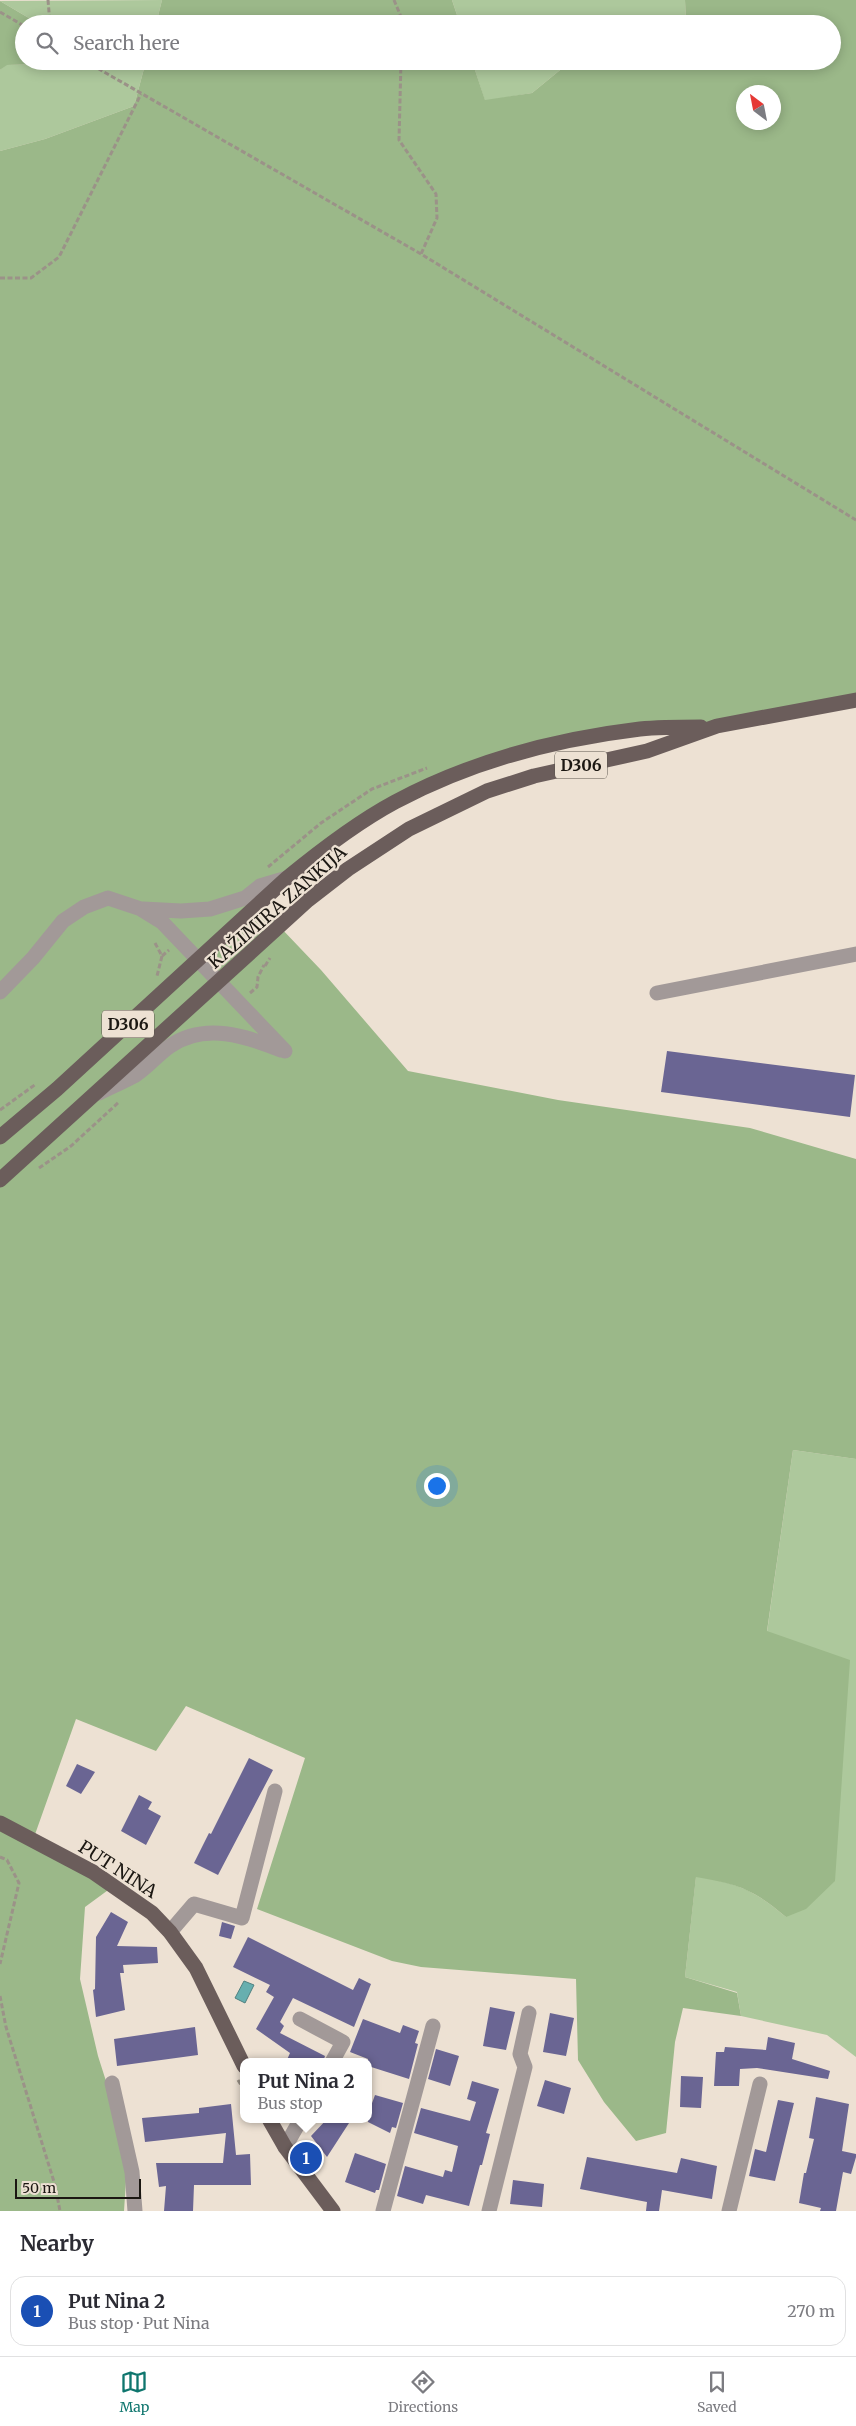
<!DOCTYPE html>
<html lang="en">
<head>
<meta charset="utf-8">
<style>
  body { margin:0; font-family:Merriweather,serif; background:#f2f2f3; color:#2b2b33 }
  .compass { position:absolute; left:736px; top:85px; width:45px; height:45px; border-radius:50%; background:#fff; box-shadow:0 2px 12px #0003; rotate:328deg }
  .scale { position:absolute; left:15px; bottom:12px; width:126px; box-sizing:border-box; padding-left:5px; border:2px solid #1b1712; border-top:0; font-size:14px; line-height:18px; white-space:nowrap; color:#1b1712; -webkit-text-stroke:4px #ede1d3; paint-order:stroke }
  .you { position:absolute; left:436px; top:1485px; width:18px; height:18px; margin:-12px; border:4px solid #fff; border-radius:50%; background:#1a73e8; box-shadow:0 0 0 8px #1a73e833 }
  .badge { display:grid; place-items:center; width:32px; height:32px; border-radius:50%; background:#0f766e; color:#fff; font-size:16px; font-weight:700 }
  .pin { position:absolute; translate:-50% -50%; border:2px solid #fff; box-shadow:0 1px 5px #0006 }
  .popup { position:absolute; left:240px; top:2058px; width:132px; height:65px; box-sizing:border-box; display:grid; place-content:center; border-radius:10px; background:#fff; filter:drop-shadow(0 1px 4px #0005); font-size:16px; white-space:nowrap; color:#7c7c81 }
  .popup b { font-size:19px; color:#2b2b33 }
  .popup::after { content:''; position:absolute; left:50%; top:100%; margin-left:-10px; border:10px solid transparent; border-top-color:#fff }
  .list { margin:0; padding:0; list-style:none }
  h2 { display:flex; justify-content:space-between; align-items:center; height:65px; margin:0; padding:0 20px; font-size:21px }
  h2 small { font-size:16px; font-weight:400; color:#7c7c81 }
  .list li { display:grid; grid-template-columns:32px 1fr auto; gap:15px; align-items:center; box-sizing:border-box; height:70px; margin:0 10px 10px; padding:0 10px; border:1px solid #e1e1e2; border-radius:15px }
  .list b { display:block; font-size:19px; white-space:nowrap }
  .list p { margin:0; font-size:16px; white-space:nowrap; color:#7c7c81 }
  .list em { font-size:16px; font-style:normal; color:#7c7c81 }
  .icon { flex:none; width:28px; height:28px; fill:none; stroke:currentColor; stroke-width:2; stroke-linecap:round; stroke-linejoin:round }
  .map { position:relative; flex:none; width:856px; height:2211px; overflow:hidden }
  .search { position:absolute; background:#fff; box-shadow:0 2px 12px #0003; left:15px; right:15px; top:15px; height:55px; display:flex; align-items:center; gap:12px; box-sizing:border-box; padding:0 18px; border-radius:28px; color:#7c7c81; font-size:19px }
  .sheet { height:145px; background:#fff }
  nav { display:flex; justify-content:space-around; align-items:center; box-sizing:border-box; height:70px; border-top:1px solid #e1e1e2; background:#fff; font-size:14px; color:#7c7c81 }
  nav a { display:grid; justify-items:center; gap:2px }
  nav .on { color:#0f766e }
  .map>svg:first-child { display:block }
</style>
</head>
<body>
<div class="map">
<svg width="856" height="2211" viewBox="0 0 856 2211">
  <rect width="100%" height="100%" fill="#ede1d3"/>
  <!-- green -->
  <path fill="#adc89c" d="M162,0L156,24H39L0,1Z
    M452,0H685L686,24H460Z
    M47,61H146L134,106L45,139L0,151V70L6,65L46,64Z
    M472,61H602L565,66L532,93L485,101Z
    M793,1450L856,1459V2057L827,2035L741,2016L737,1992L685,1977L696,1876C738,1884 753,1889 786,1917L767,1632Z"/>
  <!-- forest -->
  <path fill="#9bb889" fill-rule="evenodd" d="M162,0H452L460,24H156Z
    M685,0H856V700L526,751L394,802L258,904L321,970L408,1071L558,1100L750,1128L856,1159V1459L793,1450L767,1631L850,1660L835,1881L806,1909L786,1917C753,1889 738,1884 696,1877L685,1977L737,1993L741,2016L683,2008L675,2042L666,2133L636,2141L604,2102L578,2060L576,1979L421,1967L392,1961L257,1909L305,1758L186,1706L156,1751L76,1719L33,1840L115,1885L85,1907L80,1979L98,2056L128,2150L124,2211H0V151L45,139L134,106L146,61H472L485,100L532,93L565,66L602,61H832V24H686ZM744,92H774V122H744Z
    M0,1L39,24H24V61H47L46,64L7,65L0,70Z"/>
  <!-- water -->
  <path fill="#67afaf" stroke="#508180" d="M244,1981L254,1985L245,2003L235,1998Z"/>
  <!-- building -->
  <path fill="#6a6593" d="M667,1051L855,1075L850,1117L661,1092Z
    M249,1758L273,1770L218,1875L194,1863L209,1833L211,1834Z
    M77,1764L95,1772L81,1794L66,1786Z
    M139,1795L152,1802L148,1809L161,1816L146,1845L121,1831Z
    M111,1912L128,1922L117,1946L157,1947L158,1963L123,1965L124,1973H120L125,2010L96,2017L93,1990L95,1989L96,1937Z
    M222,1922L235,1926L231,1939L219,1936Z
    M248,1937L353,1990L359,1978L371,1984L354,2027L293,1998L280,2022L284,2026L280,2033L325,2056L323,2062H286L290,2053L256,2029L274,1997L266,1992L270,1985L233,1967Z
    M490,2007L515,2012L506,2050L483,2046Z
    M550,2013L574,2018L566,2056L543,2052Z
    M363,2019L400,2033L403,2025L419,2031L415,2043L418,2044L409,2079L368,2066V2059L350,2052Z
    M195,2027L198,2055L117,2066L114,2039Z
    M768,2037L795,2043L792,2059L830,2071L828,2079L757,2068L740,2069L739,2086H714L716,2052H724L725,2047L766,2050Z
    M436,2049L459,2056L450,2086L428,2079Z
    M681,2076L703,2077L701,2108L680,2107Z
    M545,2080L571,2088L564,2114L537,2106Z
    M472,2081L499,2089L486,2133L490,2134L482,2165H480L469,2206L426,2195L423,2204L397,2196L405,2166L443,2177L445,2170L452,2172L458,2146L414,2133L421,2108L470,2121L476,2102L467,2099Z
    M375,2095L403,2103L396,2128L392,2127L390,2133L368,2122V2114Z
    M816,2097L849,2104L842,2151L856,2154V2157L851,2174L843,2172L836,2211H820L821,2208L799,2203L804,2173H806L814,2139L809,2138Z
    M778,2100L794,2103L775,2181L749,2176L755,2149L766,2152Z
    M231,2104L236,2155L250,2154L251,2185H194L193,2211H164L166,2186L159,2187L156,2163H223L226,2133L145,2142L142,2118L199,2113V2108Z
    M327,2119H340L349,2123L327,2157L311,2136Z
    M355,2153L386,2164L379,2190H376L375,2193L345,2182Z
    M587,2157L677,2173L681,2158L717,2166L712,2199L662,2190L659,2211H646L647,2202L580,2189Z
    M513,2180L544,2184L542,2207L510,2204Z"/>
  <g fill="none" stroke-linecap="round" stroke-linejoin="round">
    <!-- path -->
    <path stroke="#9b9288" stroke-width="3" stroke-dasharray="5 2.5" stroke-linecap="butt" d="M48,0L50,24
      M394,0L404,24
      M0,12L24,26
      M85,61L421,254L856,520
      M401,61L399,140L436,194L437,218L421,254
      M0,278H31L59,257L141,94
      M268,867L321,823L372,789L427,768
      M155,943L162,956L157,976
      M162,956L169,950
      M265,966L270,958
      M250,993L257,987L258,977L264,965
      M0,1110L36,1084
      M39,1168L71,1146L119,1102
      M0,1857L7,1860L19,1883L0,1964
      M0,1996L6,2027L55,2185L60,2211
      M238,2080L244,2090"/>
    <!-- minor -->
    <path stroke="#a29998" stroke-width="15" d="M143,909L181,911L210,909L245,898L260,886L287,878
      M0,992L33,958L63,921L84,907L108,898L141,909L162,922L285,1051
      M657,993L856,954
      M99,1093C111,1087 123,1082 134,1076C147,1068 157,1055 170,1046C205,1022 246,1036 281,1050
      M170,1932L194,1904L242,1918L275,1791
      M300,2019L343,2042L332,2062
      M112,2083L132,2172L135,2211
      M285,2147L301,2119
      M383,2211L433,2026
      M489,2211L525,2067L520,2054L529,2013
      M729,2211L760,2084"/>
    <!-- major -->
    <path stroke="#6b5d5b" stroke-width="15" d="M0,1137L57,1089L287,878C321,850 356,823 395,802C470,762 556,739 640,729C660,727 681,727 701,727
      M0,1180L308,900L348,869L409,829L487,791L534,776L647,751L717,726L856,700
      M0,1823L93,1872L152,1913L170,1932L196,1968L244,2066
      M269,2119L285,2147L333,2211"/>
  </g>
  <g text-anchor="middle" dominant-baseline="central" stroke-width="4.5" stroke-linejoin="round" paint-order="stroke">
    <!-- shield labels -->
    <g fill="#ede1d3" stroke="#5a544c" stroke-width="1">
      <rect x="555" y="751.5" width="52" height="27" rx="4"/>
      <rect x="102" y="1010.5" width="52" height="27" rx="4"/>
    </g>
    <g font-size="16" font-weight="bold" fill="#1b1712">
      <text x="581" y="765">D306</text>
      <text x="128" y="1024">D306</text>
    </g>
    <!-- street labels -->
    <g font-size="18" fill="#1b1712" stroke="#ede1d3">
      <text transform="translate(277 907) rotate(-41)">KAŽIMIRA ZANKIJA</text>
      <text transform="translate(118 1869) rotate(33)">PUT NINA</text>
    </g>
  </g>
</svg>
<svg class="compass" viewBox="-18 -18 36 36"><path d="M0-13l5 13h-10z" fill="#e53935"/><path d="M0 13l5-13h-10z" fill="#7c7c81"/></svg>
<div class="scale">50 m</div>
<div class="you"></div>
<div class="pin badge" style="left:306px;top:2158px;background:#1a4fb4">1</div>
<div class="popup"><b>Put Nina 2</b>Bus stop</div>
<div class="search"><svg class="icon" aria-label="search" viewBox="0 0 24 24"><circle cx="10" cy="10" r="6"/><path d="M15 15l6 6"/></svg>Search here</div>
</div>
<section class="sheet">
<h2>Nearby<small></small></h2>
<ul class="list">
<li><span class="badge" style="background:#1a4fb4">1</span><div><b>Put Nina 2</b><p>Bus stop · Put Nina</p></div><em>270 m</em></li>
</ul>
</section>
<nav>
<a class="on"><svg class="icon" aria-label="map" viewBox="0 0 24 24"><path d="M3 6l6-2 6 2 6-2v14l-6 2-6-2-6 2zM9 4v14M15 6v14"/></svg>Map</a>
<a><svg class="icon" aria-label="directions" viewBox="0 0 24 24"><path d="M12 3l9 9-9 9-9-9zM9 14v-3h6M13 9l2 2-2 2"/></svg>Directions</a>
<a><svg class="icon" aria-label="saved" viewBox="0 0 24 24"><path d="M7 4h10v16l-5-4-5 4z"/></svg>Saved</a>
</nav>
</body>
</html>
